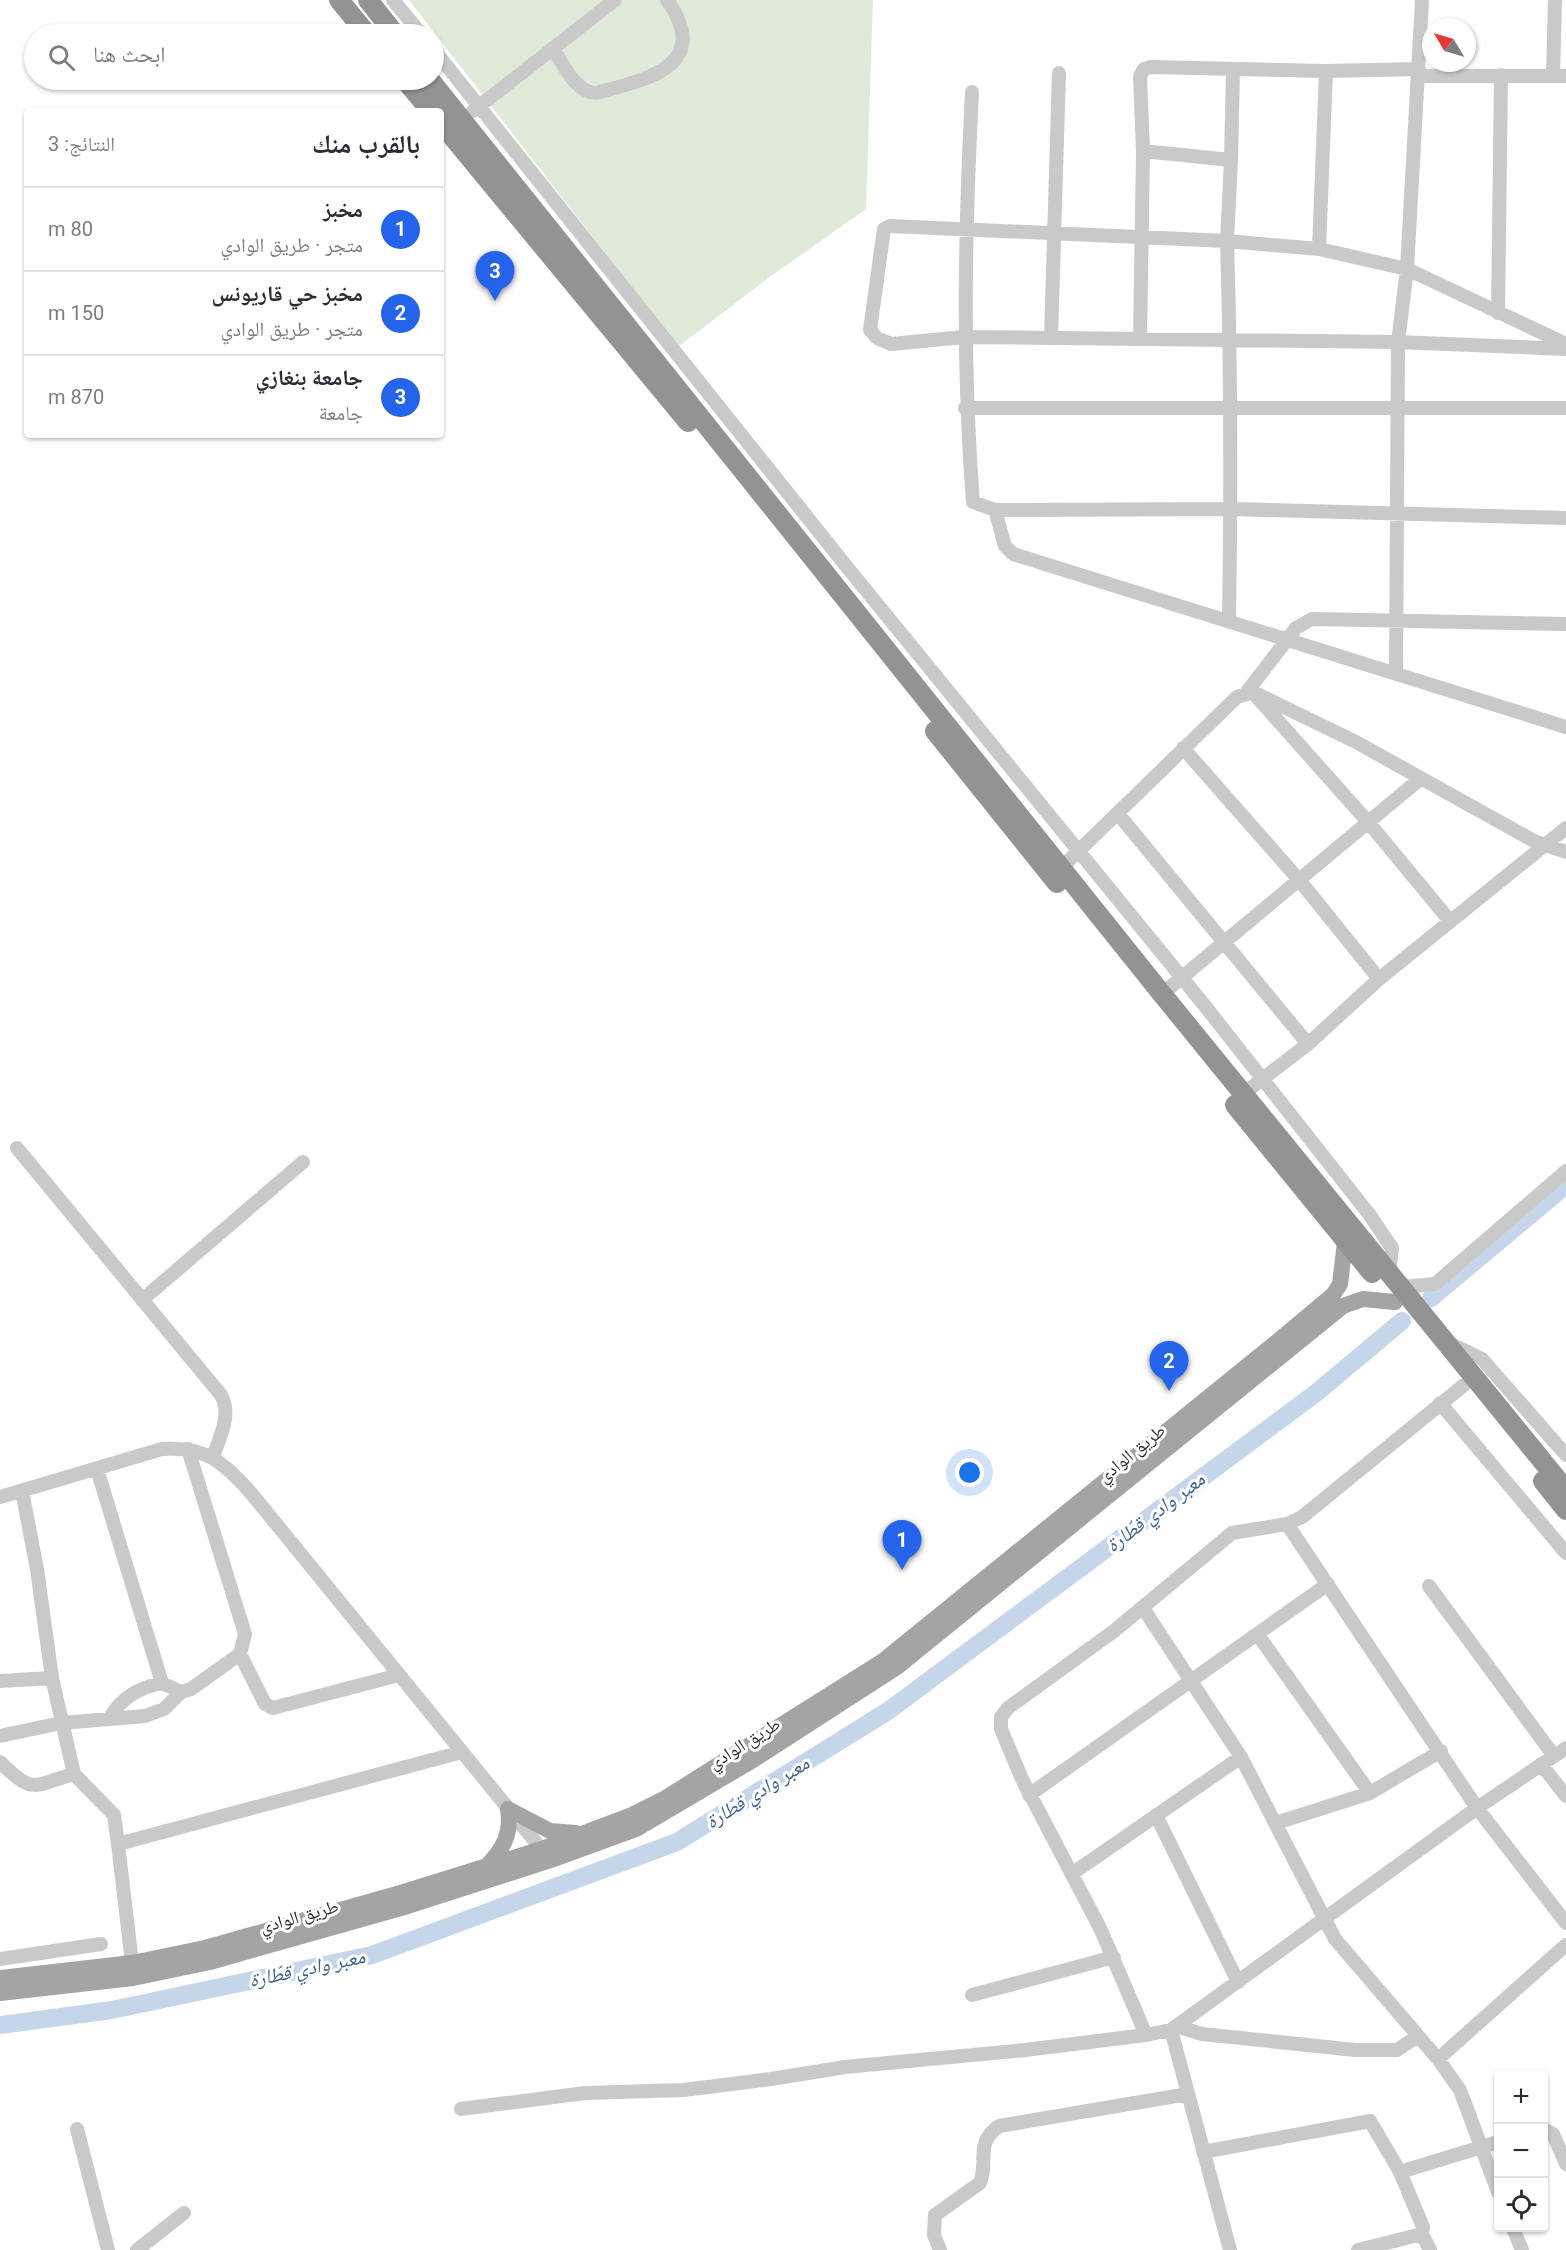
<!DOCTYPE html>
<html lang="ar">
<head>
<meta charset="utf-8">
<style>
  body { margin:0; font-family:Roboto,"Noto Naskh Arabic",sans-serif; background:#f2f2f3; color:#2b2b33; direction:rtl }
  .controls { position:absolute; right:18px; bottom:18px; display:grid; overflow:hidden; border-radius:6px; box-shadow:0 2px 4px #0004 }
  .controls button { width:54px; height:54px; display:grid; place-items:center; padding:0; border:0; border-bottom:2px solid #e1e1e2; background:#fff; color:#2b2b33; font:30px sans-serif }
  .compass { position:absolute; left:1422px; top:18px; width:54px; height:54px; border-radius:50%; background:#fff; box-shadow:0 2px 4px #0004; rotate:308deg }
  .you { position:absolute; left:970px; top:1473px; width:21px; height:21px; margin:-15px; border:4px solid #fff; border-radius:50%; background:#1a73e8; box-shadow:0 0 0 9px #1a73e833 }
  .badge { display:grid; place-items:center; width:39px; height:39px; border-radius:50%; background:#2563eb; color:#fff; font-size:20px; font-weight:700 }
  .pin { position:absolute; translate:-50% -50px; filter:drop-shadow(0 2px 3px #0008) }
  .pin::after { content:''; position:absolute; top:32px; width:21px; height:18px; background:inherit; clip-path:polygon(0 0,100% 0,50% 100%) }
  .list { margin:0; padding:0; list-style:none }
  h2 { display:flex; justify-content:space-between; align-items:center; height:78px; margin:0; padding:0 24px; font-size:26px }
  h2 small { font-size:20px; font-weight:400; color:#7c7c81 }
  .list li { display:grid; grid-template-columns:39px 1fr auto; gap:18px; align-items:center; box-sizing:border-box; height:84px; padding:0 24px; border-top:2px solid #e1e1e2 }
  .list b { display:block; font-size:22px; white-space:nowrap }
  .list p { margin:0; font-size:20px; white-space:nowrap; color:#7c7c81 }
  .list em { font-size:20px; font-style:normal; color:#7c7c81 }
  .icon { flex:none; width:33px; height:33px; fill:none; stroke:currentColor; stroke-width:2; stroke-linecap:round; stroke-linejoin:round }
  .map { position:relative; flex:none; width:1566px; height:2250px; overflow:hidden; direction:ltr }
  .search { position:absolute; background:#fff; box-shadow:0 2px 4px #0004; left:24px; top:24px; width:420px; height:66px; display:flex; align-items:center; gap:15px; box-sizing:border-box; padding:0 21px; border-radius:33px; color:#7c7c81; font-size:22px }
  .panel { position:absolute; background:#fff; box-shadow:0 2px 4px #0004; left:24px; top:108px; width:420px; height:330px; border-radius:6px; direction:rtl }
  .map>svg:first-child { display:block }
</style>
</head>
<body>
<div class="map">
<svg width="1566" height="2250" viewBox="0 0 1566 2250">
  <rect width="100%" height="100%" fill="#fff"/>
  <!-- green -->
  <path fill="#e0ead9" d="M409,0H873L866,209L771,276L678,347Z"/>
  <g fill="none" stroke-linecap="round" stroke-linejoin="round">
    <!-- river -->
    <path stroke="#c5d6eb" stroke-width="18" d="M1431,1298L1566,1185
      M0,2025L112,2010L372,1955L677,1842L888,1711L1316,1393L1402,1321"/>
    <!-- minor -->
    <path stroke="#c9c9c9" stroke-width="14" d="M393,0L421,34
      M553,49C563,64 576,93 596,93C644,80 714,67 667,0
      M434,50L847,567L1205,1006L1369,1214L1392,1248L1389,1274
      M1419,69L1326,71L1151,67L1144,69L1140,76L1143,151L1231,160L1227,241L1319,249L1407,269L1566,344
      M1419,76H1566
      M1553,76L1555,0
      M972,92C965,230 962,364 973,502L995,510L1230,509L1566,518
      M473,111L615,0
      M1231,160L1233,70
      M1319,249L1326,71
      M1498,313L1501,75
      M1051,338L1059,73
      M1140,339L1143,151
      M965,408H1566
      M995,510L1005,546L1013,554L1566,727
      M1229,621C1231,494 1231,368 1227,241L890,226L884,229L870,330L877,338L891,344L964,337L1398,342L1566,349
      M1396,674L1398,342L1407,269L1422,0
      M1246,693L1296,628L1312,619L1566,624
      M1256,696L1369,823L1450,921
      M1183,748L1300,881L1379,979
      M1119,815L1308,1044
      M1062,867L1237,697L1253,692L1356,742L1534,841L1566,852
      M1162,994L1420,779
      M1243,1094L1308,1044L1379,979L1566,828
      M17,1148L221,1395C232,1415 220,1436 213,1457
      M1401,1287L1435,1284L1566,1171
      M142,1300L303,1162
      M1451,1344L1482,1359L1566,1455
      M1440,1403L1566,1553
      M97,1469L162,1683L181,1692
      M22,1491L37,1569L52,1678L74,1774L114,1815L118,1844
      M0,1497L162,1449C206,1446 223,1462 251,1493L547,1856
      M1287,1524L1477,1808L1566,1923
      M1429,1586L1554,1756
      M1143,1608L1241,1757L1335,1939L1438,2059L1460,2090L1498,2192
      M1258,1635L1370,1793
      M240,1654L265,1704L273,1708L399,1675
      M0,1681L52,1678
      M110,1717C123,1697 138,1688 162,1683
      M0,1736L61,1723L145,1716L164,1709L181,1692L191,1689L240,1654L245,1634L188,1449
      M0,1762C34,1795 31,1786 74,1774
      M1541,1764L1566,1796
      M1029,1795L1328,1584
      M1156,1815L1238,1982
      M1276,1823L1370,1793L1441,1751
      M1073,1873L1241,1757
      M0,1959L101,1944
      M132,1963L118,1844L462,1752
      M972,1995L1114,1957
      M1176,2026L1202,2034L1355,2050H1397L1418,2036
      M1146,2035L1101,1930L1022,1779L1001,1729V1717L1008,1708L1114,1631L1232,1533L1287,1524L1302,1517L1464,1385
      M1438,2059L1566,1945
      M461,2109L585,2093L684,2090L771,2079L845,2067L1025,2050L1146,2035L1171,2030
      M77,2129L108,2250
      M1544,2129L1553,2134L1566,2164
      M1203,2152L1370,2121L1400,2172L1423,2227L1422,2234L1358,2250
      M1400,2172L1498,2142
      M1513,2228L1522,2250
      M1422,2234L1430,2250
      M137,2250L184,2213
      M940,2250L934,2235L935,2215L980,2183C989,2160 974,2144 999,2126L1188,2094
      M1230,2250L1171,2030L1477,1808L1566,1748"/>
    <!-- major -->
    <path stroke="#a4a4a4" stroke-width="16" d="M508,1809L550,1831L576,1833
      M486,1867C503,1849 512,1834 508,1809
      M0,1978L132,1963L205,1948L404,1892L542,1849L632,1815L664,1799L883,1661L1278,1341L1333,1295L1340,1284L1345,1242
      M0,1993L133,1978L210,1962L408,1906L551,1860L636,1829L753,1760L897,1667L1343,1306L1363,1299L1395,1302"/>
    <!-- highway -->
    <path stroke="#939393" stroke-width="20" d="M339,0L367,34
      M368,0L395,34
      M405,80L431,111
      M430,80L1162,994L1566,1490
      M441,123L688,422
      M935,731L1057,883
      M1235,1105L1372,1273
      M1543,1481L1566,1510"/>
  </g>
  <g text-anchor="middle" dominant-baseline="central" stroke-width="6" stroke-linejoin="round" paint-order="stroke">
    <!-- street labels -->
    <g font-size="18" fill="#2c2c2c" stroke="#fff">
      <text transform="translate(1131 1453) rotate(-39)">طريق الوادي</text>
      <text transform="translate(744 1743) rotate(-32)">طريق الوادي</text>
      <text transform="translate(299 1916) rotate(-16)">طريق الوادي</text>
    </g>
    <!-- water labels -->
    <g font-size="20" font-style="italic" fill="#3a618e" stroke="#fff">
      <text transform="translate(1155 1512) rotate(-37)">معبر وادي قطّارة</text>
      <text transform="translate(757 1792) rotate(-32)">معبر وادي قطّارة</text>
      <text transform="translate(307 1968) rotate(-12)">معبر وادي قطّارة</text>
    </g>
  </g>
</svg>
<div class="controls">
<button>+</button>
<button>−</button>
<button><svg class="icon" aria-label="locate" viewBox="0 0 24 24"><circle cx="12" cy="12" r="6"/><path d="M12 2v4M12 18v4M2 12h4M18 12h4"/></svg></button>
</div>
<svg class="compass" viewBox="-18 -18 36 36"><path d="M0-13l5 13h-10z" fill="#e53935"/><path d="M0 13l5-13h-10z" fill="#7c7c81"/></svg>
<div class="you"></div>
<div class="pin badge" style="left:902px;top:1570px">1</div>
<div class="pin badge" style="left:1169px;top:1391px">2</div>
<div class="pin badge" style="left:495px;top:301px">3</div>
<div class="search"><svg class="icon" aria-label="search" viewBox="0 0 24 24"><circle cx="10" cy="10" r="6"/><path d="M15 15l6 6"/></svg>ابحث هنا</div>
<section class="panel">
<h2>بالقرب منك<small>النتائج: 3</small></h2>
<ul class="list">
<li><span class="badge">1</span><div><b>مخبز</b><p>متجر · طريق الوادي</p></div><em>80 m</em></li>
<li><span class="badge">2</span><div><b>مخبز حي قاريونس</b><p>متجر · طريق الوادي</p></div><em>150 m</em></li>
<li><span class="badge">3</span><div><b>جامعة بنغازي</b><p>جامعة</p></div><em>870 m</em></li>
</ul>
</section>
</div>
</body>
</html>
